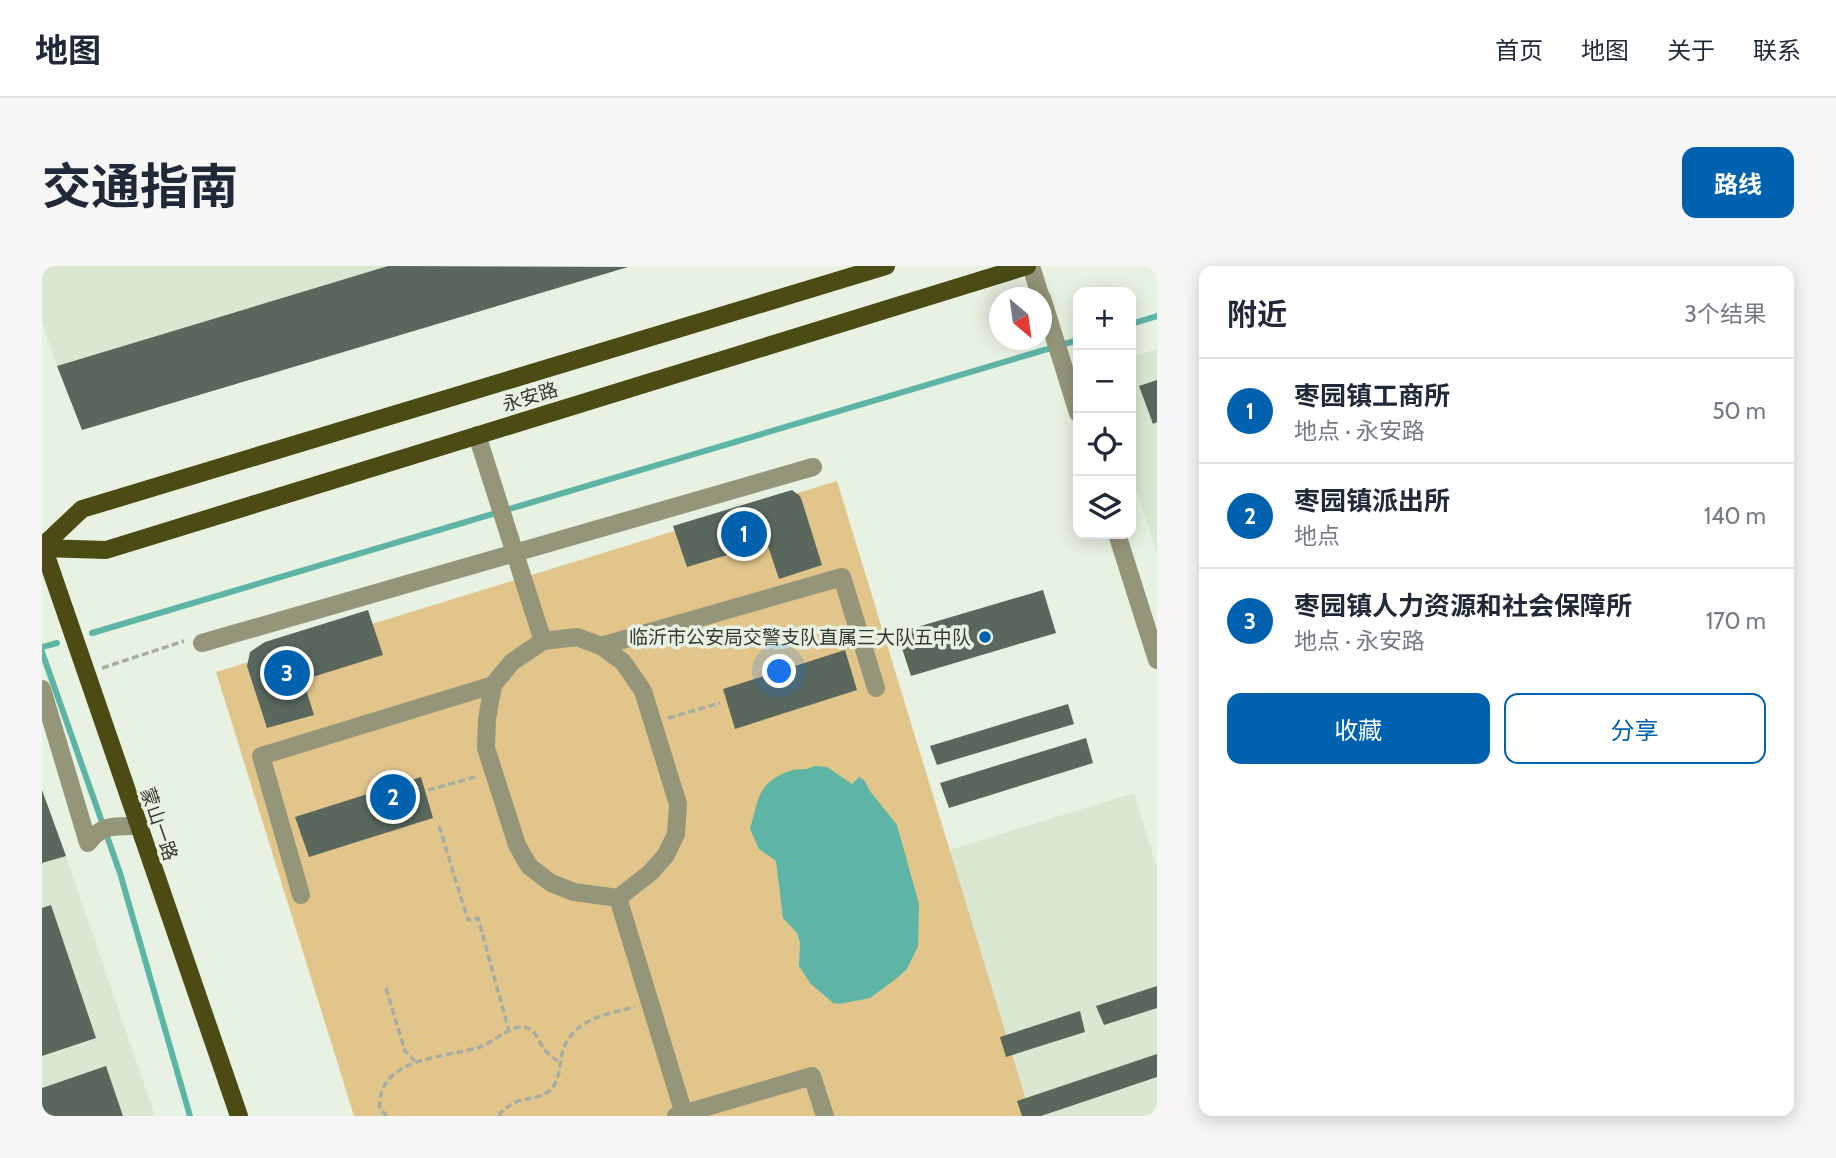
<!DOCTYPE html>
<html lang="zh">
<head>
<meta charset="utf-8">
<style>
  body { margin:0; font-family:Cabin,"Noto Sans SC",sans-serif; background:#f6f6f7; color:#1f2937 }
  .controls { position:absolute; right:21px; top:21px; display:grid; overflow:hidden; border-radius:14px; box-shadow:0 4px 18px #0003 }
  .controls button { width:63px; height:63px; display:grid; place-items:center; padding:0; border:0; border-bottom:2px solid #e0e1e3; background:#fff; color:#1f2937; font:35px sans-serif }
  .compass { position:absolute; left:947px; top:21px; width:63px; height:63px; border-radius:50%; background:#fff; box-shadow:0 4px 18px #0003; rotate:151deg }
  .you { position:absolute; left:738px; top:406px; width:24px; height:24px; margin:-18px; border:5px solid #fff; border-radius:50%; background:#1a73e8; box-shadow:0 0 0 10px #1a73e833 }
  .badge { display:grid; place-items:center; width:46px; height:46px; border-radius:50%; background:#0062ae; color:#fff; font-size:23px; font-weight:700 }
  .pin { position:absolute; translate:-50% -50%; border:4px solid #fff; box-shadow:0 2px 7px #0006 }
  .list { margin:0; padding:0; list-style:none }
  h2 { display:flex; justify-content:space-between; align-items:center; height:91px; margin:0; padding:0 28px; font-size:30px }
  h2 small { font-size:23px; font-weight:400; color:#747a83 }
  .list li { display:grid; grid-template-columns:46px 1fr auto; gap:21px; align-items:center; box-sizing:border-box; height:105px; padding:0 28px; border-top:2px solid #e0e1e3 }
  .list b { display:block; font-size:26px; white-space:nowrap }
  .list p { margin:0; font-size:23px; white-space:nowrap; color:#747a83 }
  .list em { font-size:23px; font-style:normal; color:#747a83 }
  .actions { display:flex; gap:14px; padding:21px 28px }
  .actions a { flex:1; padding:16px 0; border:2px solid #0062ae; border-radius:14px; text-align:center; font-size:24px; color:#0062ae }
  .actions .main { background:#0062ae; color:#fff }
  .icon { flex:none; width:38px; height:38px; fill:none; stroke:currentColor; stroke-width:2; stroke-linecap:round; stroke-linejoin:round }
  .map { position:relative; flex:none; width:1115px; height:850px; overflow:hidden; border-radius:14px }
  header { display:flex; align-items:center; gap:42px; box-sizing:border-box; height:98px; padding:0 35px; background:#fff; border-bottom:2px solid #e0e1e3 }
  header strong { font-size:33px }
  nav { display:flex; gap:38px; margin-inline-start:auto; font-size:24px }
  .intro { display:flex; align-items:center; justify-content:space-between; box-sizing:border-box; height:168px; padding:0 42px }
  h1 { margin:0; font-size:49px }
  .button { padding:18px 32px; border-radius:14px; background:#0062ae; color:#fff; font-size:24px; font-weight:700 }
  main { display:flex; gap:42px; padding:0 42px }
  aside { flex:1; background:#fff; border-radius:14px; box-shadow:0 4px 18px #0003 }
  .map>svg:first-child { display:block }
</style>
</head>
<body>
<header>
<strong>地图</strong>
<nav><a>首页</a><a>地图</a><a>关于</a><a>联系</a></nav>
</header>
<div class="intro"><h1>交通指南</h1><a class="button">路线</a></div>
<main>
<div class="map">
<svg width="1115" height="850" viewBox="0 0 1115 850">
  <rect width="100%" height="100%" fill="#e8f2e2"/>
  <!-- built -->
  <path fill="#dae8d1" d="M0,0H346L15,100L0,56Z
    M1115,83V288L1089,208V91Z
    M1092,527L1115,602V850H989L907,584Z
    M24,590L113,850H0V597Z"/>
  <!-- green -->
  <path fill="#e2c58b" d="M795,215L989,850H312L174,406Z"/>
  <!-- water -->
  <path fill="#5eb5a5" d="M772,500L785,501L810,518L817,511L822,514L828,525L855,559L877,638L876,680L865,703L855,712L828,732L797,738L791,737L768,717L757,700L758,676L755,667L741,652L734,595L717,583L708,563C717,533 715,515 751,504C759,502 764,505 772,500Z"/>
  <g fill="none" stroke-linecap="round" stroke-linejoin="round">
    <!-- stream -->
    <path stroke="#5eb5a5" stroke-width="6" d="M1089,58L1115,50
      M50,367L1036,74
      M0,381L15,377
      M0,386L78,607L148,850"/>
  </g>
  <!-- building -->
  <path fill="#59675d" d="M346,0L586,1L40,164L15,100Z
    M1115,114V156L1111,158L1097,120Z
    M750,224L758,230L760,235L780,299L737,313L725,277L645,301L631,260Z
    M1001,324L1014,367L869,410L855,367Z
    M326,344L341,389L261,414L272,449L225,462L205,400L208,386L223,376Z
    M803,384L815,424L693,463L681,423Z
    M1026,438L1032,458L895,499L888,480Z
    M1044,472L1051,497L907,542L898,517Z
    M379,511L391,552L267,591L253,551Z
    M0,524L24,590L0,597Z
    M9,639L54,772L0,790V642Z
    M1115,720V742L1062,759L1054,740Z
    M1038,745L1043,766L964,791L958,771Z
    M1115,788V811L999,850H980L975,835Z
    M64,800L81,850H0V822Z"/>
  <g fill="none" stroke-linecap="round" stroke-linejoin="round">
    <!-- path -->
    <path stroke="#a6aea1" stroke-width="3.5" stroke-dasharray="7 3.5" stroke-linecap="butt" d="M60,402L142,375
      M626,452L678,437
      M386,524L433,511
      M397,560L426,654L436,652L467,765
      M344,722L363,785L373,795
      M345,850L338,843C334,791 403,792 438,781C451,776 468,760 481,761C494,762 496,775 502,783C507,789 512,793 519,797
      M458,850V847C464,842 469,838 476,835C489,831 501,833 511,821C519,810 517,796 521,784C532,753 564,748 593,741"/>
    <!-- minor -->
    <path stroke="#949579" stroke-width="18" d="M989,0L999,32
      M1000,32L1036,147
      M435,169L501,375L470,396L451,419L445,453L444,482L475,579L487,600L509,617L532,626L576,632L608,607L624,589L634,568L636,538L601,425L581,396L559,380L535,371L501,375
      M1075,268L1115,394
      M160,377L771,201
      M559,380L800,311L834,422
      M0,423L46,577C60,558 73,560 96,560
      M259,629L219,490L451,419
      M576,632L642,848
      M634,850L770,810L783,850"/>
    <!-- major -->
    <path stroke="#4c4b14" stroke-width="18" d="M0,278L197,850
      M0,281L40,243L844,0
      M0,282L64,284L985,0"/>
  </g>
  <!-- markers -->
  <circle fill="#0062ae" stroke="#e8f2e2" stroke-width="2.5" cx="943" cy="371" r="7"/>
  <g text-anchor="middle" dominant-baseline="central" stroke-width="7" stroke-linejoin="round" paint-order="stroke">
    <!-- street labels -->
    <g font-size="19" fill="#353932" stroke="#e8f2e2">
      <text transform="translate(488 131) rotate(-17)">永安路</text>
      <text transform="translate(117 558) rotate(71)">蒙山一路</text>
    </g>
    <!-- poi labels -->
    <g font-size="19" fill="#353932" stroke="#e8f2e2" text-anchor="end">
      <text x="929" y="371">临沂市公安局交警支队直属三大队五中队</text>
    </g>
  </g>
</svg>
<div class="controls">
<button>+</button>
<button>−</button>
<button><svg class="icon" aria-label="locate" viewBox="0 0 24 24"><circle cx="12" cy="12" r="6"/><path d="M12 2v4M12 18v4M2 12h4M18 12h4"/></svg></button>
<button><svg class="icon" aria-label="layers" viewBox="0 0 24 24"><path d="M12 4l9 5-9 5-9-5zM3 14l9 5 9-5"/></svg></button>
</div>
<svg class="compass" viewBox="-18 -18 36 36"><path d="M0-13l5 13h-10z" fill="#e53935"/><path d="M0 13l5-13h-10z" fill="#747a83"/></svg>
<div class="you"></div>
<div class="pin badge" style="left:702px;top:268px">1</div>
<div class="pin badge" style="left:351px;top:531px">2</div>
<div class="pin badge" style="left:245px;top:407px">3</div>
</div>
<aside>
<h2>附近<small>3个结果</small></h2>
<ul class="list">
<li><span class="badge">1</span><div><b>枣园镇工商所</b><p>地点 · 永安路</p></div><em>50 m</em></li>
<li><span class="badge">2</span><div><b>枣园镇派出所</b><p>地点</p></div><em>140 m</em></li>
<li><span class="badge">3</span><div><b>枣园镇人力资源和社会保障所</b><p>地点 · 永安路</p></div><em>170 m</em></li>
</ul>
<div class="actions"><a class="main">收藏</a><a>分享</a></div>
</aside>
</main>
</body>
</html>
